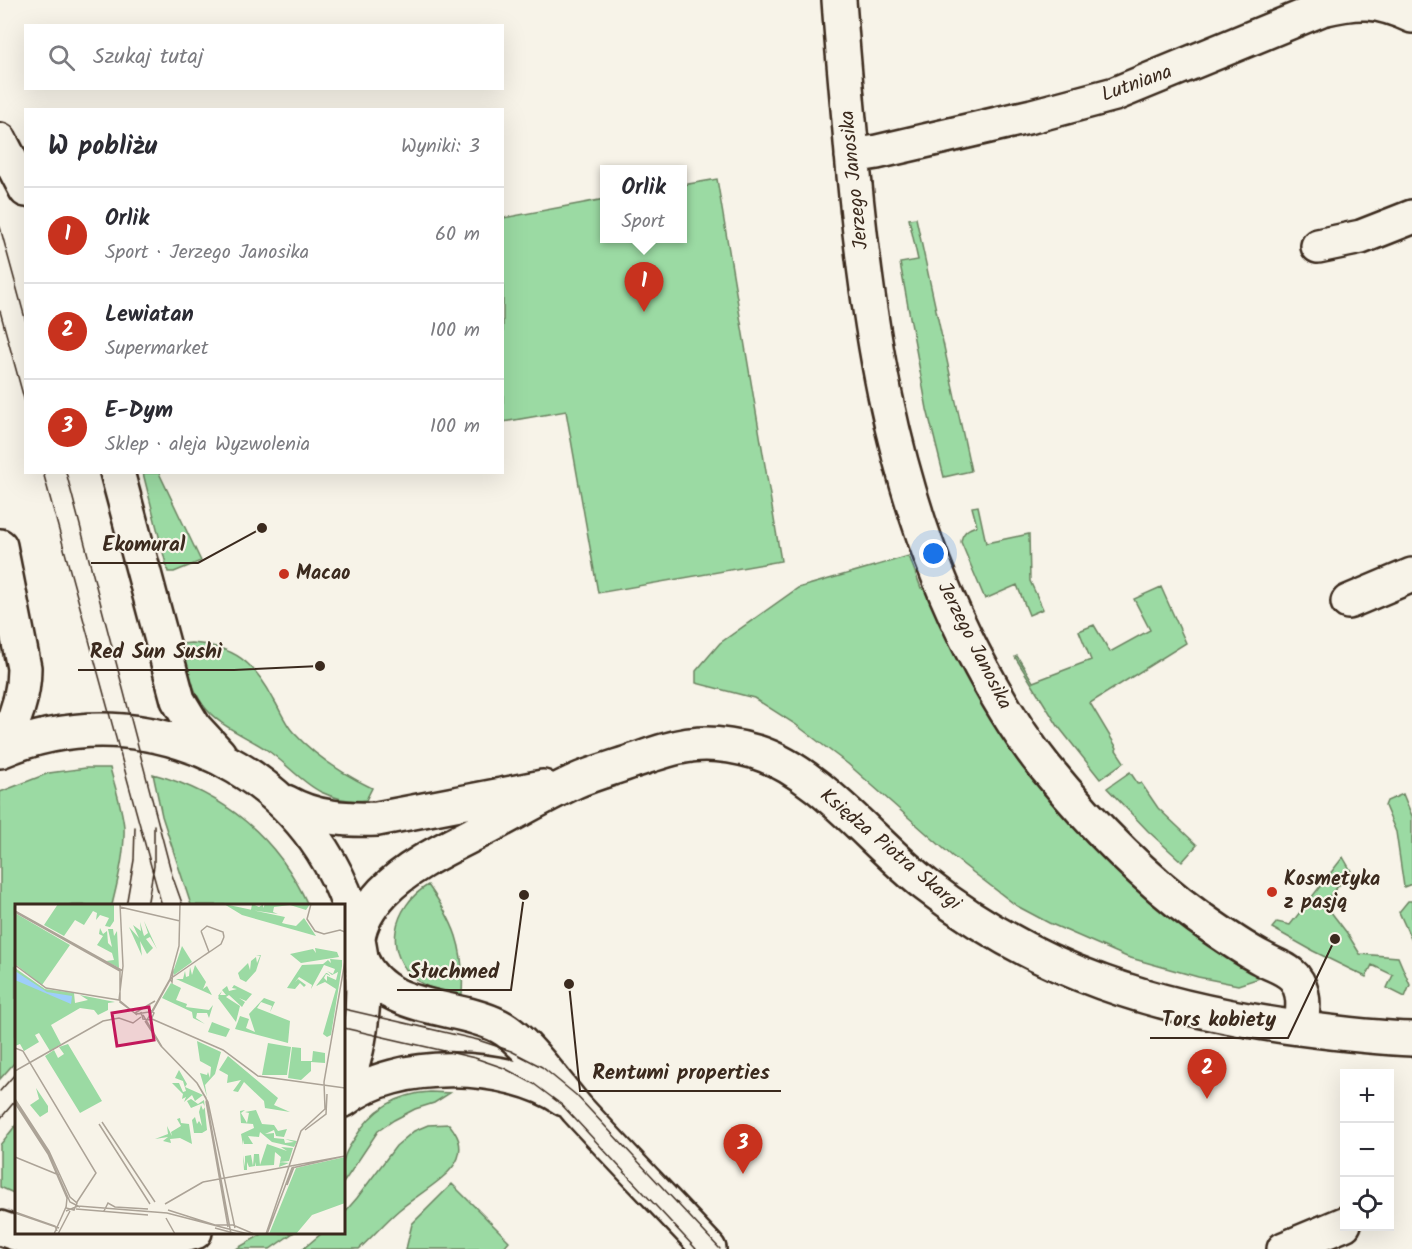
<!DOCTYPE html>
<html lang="pl">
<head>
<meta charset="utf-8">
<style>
  body { margin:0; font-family:Kalam,sans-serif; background:#f7f7f7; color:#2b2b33 }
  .controls { position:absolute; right:18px; bottom:18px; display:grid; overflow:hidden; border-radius:0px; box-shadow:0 6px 24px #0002 }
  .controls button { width:54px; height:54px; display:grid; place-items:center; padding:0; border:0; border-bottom:2px solid #e1e1e2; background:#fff; color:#2b2b33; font:30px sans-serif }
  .you { position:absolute; left:934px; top:554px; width:21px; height:21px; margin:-15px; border:4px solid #fff; border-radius:50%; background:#1a73e8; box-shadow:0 0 0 9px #1a73e833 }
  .badge { display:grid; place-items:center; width:39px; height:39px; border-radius:50%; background:#c8321e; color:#fff; font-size:20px; font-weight:700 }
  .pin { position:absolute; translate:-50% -50px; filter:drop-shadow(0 2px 3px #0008) }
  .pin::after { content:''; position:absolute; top:32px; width:21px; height:18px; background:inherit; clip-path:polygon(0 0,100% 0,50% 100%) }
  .popup { position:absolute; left:600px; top:165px; width:87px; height:78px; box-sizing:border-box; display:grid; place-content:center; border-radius:0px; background:#fff; filter:drop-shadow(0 2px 4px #0005); font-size:20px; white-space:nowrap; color:#7c7c81 }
  .popup b { font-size:22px; color:#2b2b33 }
  .popup::after { content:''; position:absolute; left:50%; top:100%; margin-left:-12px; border:12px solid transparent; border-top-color:#fff }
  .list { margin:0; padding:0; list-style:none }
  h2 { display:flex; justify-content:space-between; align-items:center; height:78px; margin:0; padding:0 24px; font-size:26px }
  h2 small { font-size:20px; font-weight:400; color:#7c7c81 }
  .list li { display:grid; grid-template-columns:39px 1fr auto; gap:18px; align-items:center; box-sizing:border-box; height:96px; padding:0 24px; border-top:2px solid #e1e1e2 }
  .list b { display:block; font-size:22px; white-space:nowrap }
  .list p { margin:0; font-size:20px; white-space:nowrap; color:#7c7c81 }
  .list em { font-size:20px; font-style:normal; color:#7c7c81 }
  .icon { flex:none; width:33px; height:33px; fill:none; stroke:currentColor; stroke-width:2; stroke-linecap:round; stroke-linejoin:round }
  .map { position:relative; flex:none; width:1412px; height:1249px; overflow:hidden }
  .search { position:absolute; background:#fff; box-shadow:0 6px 24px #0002; left:24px; top:24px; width:480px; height:66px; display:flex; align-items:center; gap:15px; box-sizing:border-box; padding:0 21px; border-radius:0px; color:#7c7c81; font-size:22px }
  .panel { position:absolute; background:#fff; box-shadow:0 6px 24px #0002; left:24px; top:108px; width:480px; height:366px; border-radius:0px }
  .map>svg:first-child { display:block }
</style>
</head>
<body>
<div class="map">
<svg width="1412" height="1249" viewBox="0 0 1412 1249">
  <rect width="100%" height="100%" fill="#f7f3e8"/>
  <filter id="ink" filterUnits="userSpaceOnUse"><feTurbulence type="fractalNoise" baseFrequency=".0167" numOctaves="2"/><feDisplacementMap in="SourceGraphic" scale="12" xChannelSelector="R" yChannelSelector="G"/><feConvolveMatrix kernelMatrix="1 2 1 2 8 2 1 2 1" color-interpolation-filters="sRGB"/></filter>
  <g filter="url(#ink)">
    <!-- green -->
    <path fill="#9bdaa3" stroke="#6b8260" stroke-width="1.5" d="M717,179L781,561L598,593L566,411L503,422V218L605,199V238H683V185Z
      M916,218L971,471L944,477L927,409L900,263L918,260L909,219Z
      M143,473H159L201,561L174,572H168Z
      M978,506L986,543L1029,534L1030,581L1043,609L1029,615L1017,585L985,599L961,542C962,533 968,528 977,526L972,507Z
      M909,556L921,588L929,585L986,697L1263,977L1238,985L1198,977L1127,957L1049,923L1017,906L952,856L848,764L795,724L754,698L696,683V671L720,643L798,588Z
      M1161,587L1186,643L1090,703L1117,748L1116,750L1124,762L1100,779L1058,726L1015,657L1017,656L1033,682L1091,660L1079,631L1094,625L1110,652L1150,630L1134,599Z
      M191,643C234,646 254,662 274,700C280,710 285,723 293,732C314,755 343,774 372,788L366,800C349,802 336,799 321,792C301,782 285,762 267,750C245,735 219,727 203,705C191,688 187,665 182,644Z
      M86,768H110C115,787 122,807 124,827C125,853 118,880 112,905L16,906V1061L0,1079V792L49,773Z
      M1130,772L1138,784L1141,783L1158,808L1197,845L1182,862L1148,831L1107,788Z
      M153,774C224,793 278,838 308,905H191L162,816Z
      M1403,794L1412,816V884L1404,887L1396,832L1385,806L1387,801Z
      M1343,857L1351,871L1324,903L1347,933L1360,954L1398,957L1410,985L1405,997L1387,988L1393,975L1372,965L1366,977L1313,951L1272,928L1277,922L1290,925Z
      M428,885C454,922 465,947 462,994C447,992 430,990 418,981C381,954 393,906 428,885Z
      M1408,901H1412V941L1399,912Z
      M430,1092L450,1093L434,1103L415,1109L394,1120L378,1131L344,1182C343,1175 342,1166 344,1159C345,1152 351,1144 355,1138C372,1109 396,1094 430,1092Z
      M449,1124C457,1134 463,1144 458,1158C451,1177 415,1196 399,1210C385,1222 373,1236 359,1249H303L322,1233L344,1232V1213L357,1198L396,1146L414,1131L428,1125Z
      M16,1125V1194L0,1187V1145Z
      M452,1184L509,1241L505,1246V1249H406L412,1224Z
      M264,1233H293L270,1249H236Z"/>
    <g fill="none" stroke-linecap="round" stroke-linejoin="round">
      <defs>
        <path id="minor" d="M839,0C842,44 846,87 850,131C865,310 889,489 972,650C993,691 1016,731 1045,767C1090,822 1140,875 1198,917C1219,932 1240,947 1263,959C1273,965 1286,968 1294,977C1306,992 1303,1010 1301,1028
          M0,140L26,190
          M852,156L877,152L1032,116L1115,94L1322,9C1359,0 1377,0 1412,16
          M1318,246L1361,237L1412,217
          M117,472L178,700L195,728L219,754
          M0,546L24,668C24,695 15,723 0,746
          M1348,602L1412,575
          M0,751C162,682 347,791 362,968C365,1008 360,1050 344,1088
          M286,802C314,818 344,820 377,819L543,787
          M358,939C360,922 371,905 383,892C409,865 447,848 480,831C512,815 543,796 576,781C594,773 614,768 633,761C652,755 671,747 691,745C713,742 735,746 756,752C820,772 874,845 926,885C1038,973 1160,1009 1298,1028C1336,1033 1374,1038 1412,1039
          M361,959C384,1013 454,1003 499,1026C525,1039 557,1086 577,1109C620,1156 665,1202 709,1249
          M344,1100C396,1058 510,1062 564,1099
          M0,1228L32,1239L92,1249
          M96,1249L153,1244L195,1232
          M1284,1249L1344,1224"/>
      </defs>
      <!-- minor casing -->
      <use href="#minor" stroke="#3b2a1e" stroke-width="38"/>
      <!-- minor -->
      <use href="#minor" stroke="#f7f3e8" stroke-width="33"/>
      <!-- tram -->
      <path stroke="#3b2a1e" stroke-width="1.5" d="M0,227L26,322
        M0,311L26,406
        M43,472L162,906
        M66,472L172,875L183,906
        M126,906L134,860L135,827
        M147,906L154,866V825
        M344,1009L478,1040L511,1051L542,1067L576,1095L720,1249
        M344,1028L475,1058L504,1068L534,1084L562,1105L696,1249
        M0,1091L16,1073
        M0,1119L16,1100"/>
    </g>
  </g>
  <!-- markers -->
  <g fill="#c8321e" stroke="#f7f3e8" stroke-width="2">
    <circle cx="284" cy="574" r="6"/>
    <circle cx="1272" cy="892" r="6"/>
  </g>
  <g text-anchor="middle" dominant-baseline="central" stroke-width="4.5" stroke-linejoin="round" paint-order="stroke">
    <!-- street labels -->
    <g font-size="20" fill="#3b2a1e" stroke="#f7f3e8">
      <text transform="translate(1137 84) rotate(-20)">Lutniana</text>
      <text transform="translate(855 180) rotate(-96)">Jerzego Janosika</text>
      <text transform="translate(974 646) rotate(63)">Jerzego Janosika</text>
      <text transform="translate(890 850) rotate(40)">Księdza Piotra Skargi</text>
    </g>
    <!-- poi labels -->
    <g font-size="20" font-weight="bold" fill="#3b2a1e" stroke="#f7f3e8" text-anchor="start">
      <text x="296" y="574">Macao</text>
      <text x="1284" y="880">Kosmetyka<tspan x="1284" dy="23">z pasją</tspan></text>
    </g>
  </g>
  <!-- overview -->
  <g transform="translate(15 904)">
    <rect width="330" height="330" fill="#f7f3e8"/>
    <path d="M43,0L99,1V17L95,23L90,22L94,14L85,11L81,16L82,9L78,7L69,21L60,16L49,32L29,21ZM209,0L270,13L267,19L271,20L281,22L289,14L301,32L227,11ZM237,0L244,3L248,0V4L250,0H295L291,6L275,1L259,3L258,8L263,10L236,6ZM0,9L55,41L27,81L0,60ZM129,17L142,45L135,33L131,35L138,44L132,50L125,37L127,52L114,23L124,34L118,21L126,27L125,18L129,32L133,29ZM85,24L88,30L92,27L93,39L97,43L93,25H98L99,32L102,27L104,64L91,57L99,56L97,49L82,41L88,32L84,30ZM167,42L177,58L159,71L158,68ZM300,44L322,48L324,53L286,59L275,50L298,45L301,49ZM246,51L241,67L231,78L225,75L223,69L233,59L235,66L236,57L241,53L242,59L245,52H241ZM315,55L327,56V62L316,131L312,133L308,130L321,85L310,78L301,82L311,69H312L316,72L311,70L309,74L312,77V72L321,76L323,68L317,71L312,67L318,70L320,65L309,61L296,85L297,81L284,73L280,78L283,75L291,81L289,83L285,79L280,85L272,84L287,61L308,60L313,56L316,59ZM180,61L191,78L188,85L192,82L197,91L161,75H168L170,67L171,73L174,72L175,63L177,71ZM0,64L30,85L59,89L60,99L73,96L65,91L100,98L93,99V106L83,111L79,106L65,104L36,121L46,140L35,147L24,129L20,131L24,138L9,147L5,140L0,142ZM156,79L166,84L161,96L172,100L171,103L194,106L198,101L194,114L192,109H182L181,114L190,120L178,114L177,108L147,94ZM219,81L237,90L231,97L224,94L230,98L227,103L214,91L211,93L225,102L221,118L203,94L204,93L203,92L207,87L205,91H211L207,86L212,82L214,87L222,85L217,84ZM249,94L260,98L255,108L257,102L246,98L242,104L275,117L273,139L220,125L225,112L234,115L231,124L240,128L234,110ZM197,118L215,125L211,133L193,128ZM182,137L206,148L200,170L190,181L192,193L185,169L192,171L193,168L195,174L196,163L185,157ZM253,139L276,143L272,171H247ZM53,140L87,197L65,209L30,152L39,146L43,154L49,150L44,143ZM277,143L286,144V157H297L298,147L310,149V159L296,158V167L286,176L273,174ZM213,152L263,194L259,201L275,208L250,204L249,197L229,178L223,188L218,187L226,176L212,179L213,171L204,166ZM164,166L172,180L170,183L188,191L180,197L177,191L169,198L171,193L167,195L168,190L157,179H164L168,188L171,187L168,177L160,174ZM21,184L33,202V208L25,213L15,201L24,195ZM176,195L183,200L189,196L192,226L187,229H179L177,216L180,213L182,220L184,217L187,222L184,208L186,201L188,206L190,203L188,199L176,204L172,197ZM230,206L226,209L232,219L234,209L230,208L241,206L247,220L259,221L263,227L272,225L269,233L261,232L259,226L250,230L259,229V234L269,235L270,239L279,238L270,235L282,237L279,243L257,238L245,228L244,233L233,232L238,240H229L228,236V241L226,230L239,224L238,220L226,219L225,207ZM165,214L166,219L174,220L177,240L165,234L155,235L156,239L148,237L153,233L140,235L153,230L152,222L157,232L156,228L166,222L162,215ZM252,240L272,247L266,243L278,244L274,257L265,258L274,259L264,263L266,253L260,248L259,261L241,262L240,258V262L234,263L232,258V266H229L228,251L230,263V252L236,251L238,262L239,250H244L245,261ZM330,253V299L297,311L281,330H254L281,264Z" fill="#9bdaa3"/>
    <path d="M0,67L32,88L57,92L56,100L0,76Z" fill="#9ecefa"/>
    <path fill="none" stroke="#aca397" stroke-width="1.5" d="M296,0L292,15L300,27L309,30L325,26L330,28M105,3L165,17M0,7L108,67M0,8L105,67V98L121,110L134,108M186,27L192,22L208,28L209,33M190,51L206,40L209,33M0,61L31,84L104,96M158,65L157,78L155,75L164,42L165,0M104,96L108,62L105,0M104,96L122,111M138,107L155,76M126,108L128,115L136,116L139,109L133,104M120,109L140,97M128,111L147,143L182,179L191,194L216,330M137,115L208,146L243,172L330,184M132,116L155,75L194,48L186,27M130,117L146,142L182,179L193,198L220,324M0,144L8,147L81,269L62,298M0,167L88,117L104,114L118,119L126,113M0,195L34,247L55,293L62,299L59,306L51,304L52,294L33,250L0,199M0,197L33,248L55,298L65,303M191,197L213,323M87,218L140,298M84,220L135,300M290,226L311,210L312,190M0,253L44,271M188,278L330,252M272,281L279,263M150,300L188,278M61,305L133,311M153,306L200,321H218L239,330M51,307L63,302L152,309L233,330M89,307L93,299L100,303L133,305M0,308L40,322L42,327M0,309L44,324M151,314L160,330M200,324L222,330M39,330L51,303M43,330L55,307M251,330L286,227L310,205L309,178L330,57M252,330L277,264L330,252"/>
    <path fill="#c2185b" fill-opacity="0.15" stroke="#c2185b" stroke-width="3" d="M134,103L139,136L102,142L97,109Z"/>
    <rect width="330" height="330" fill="none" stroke="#3b2a1e" stroke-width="3"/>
  </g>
  <!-- callouts -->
  <path fill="none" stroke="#3b2a1e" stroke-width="2" d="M262 528L198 563H91M320 666L234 670H78M524 895L511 990H397M1335 939L1288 1038H1150M569 984L580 1091H781"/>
  <g fill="#3b2a1e" stroke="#f7f3e8" stroke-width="2">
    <circle cx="262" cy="528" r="6"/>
    <circle cx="320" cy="666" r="6"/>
    <circle cx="524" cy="895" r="6"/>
    <circle cx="1335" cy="939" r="6"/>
    <circle cx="569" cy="984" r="6"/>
  </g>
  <g font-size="21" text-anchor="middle" font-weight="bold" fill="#3b2a1e" stroke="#f7f3e8" stroke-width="4.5" stroke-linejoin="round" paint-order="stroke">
    <text x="144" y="551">Ekomural</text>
    <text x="156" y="658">Red Sun Sushi</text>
    <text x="454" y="978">Słuchmed</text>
    <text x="1219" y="1026">Tors kobiety</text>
    <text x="681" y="1079">Rentumi properties</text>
  </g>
</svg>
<div class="controls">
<button>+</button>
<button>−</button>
<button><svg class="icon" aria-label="locate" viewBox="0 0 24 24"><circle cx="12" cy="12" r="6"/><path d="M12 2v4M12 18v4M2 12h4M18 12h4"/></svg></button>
</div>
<div class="you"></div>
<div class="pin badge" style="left:644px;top:312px">1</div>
<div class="popup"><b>Orlik</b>Sport</div>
<div class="pin badge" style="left:1207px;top:1099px">2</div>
<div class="pin badge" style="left:743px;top:1174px">3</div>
<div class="search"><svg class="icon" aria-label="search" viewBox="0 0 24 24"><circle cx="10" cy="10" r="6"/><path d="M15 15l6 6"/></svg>Szukaj tutaj</div>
<section class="panel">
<h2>W pobliżu<small>Wyniki: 3</small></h2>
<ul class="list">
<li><span class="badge">1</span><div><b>Orlik</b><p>Sport · Jerzego Janosika</p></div><em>60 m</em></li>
<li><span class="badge">2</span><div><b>Lewiatan</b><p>Supermarket</p></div><em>100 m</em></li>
<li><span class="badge">3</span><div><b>E-Dym</b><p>Sklep · aleja Wyzwolenia</p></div><em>100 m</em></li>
</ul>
</section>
</div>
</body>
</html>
